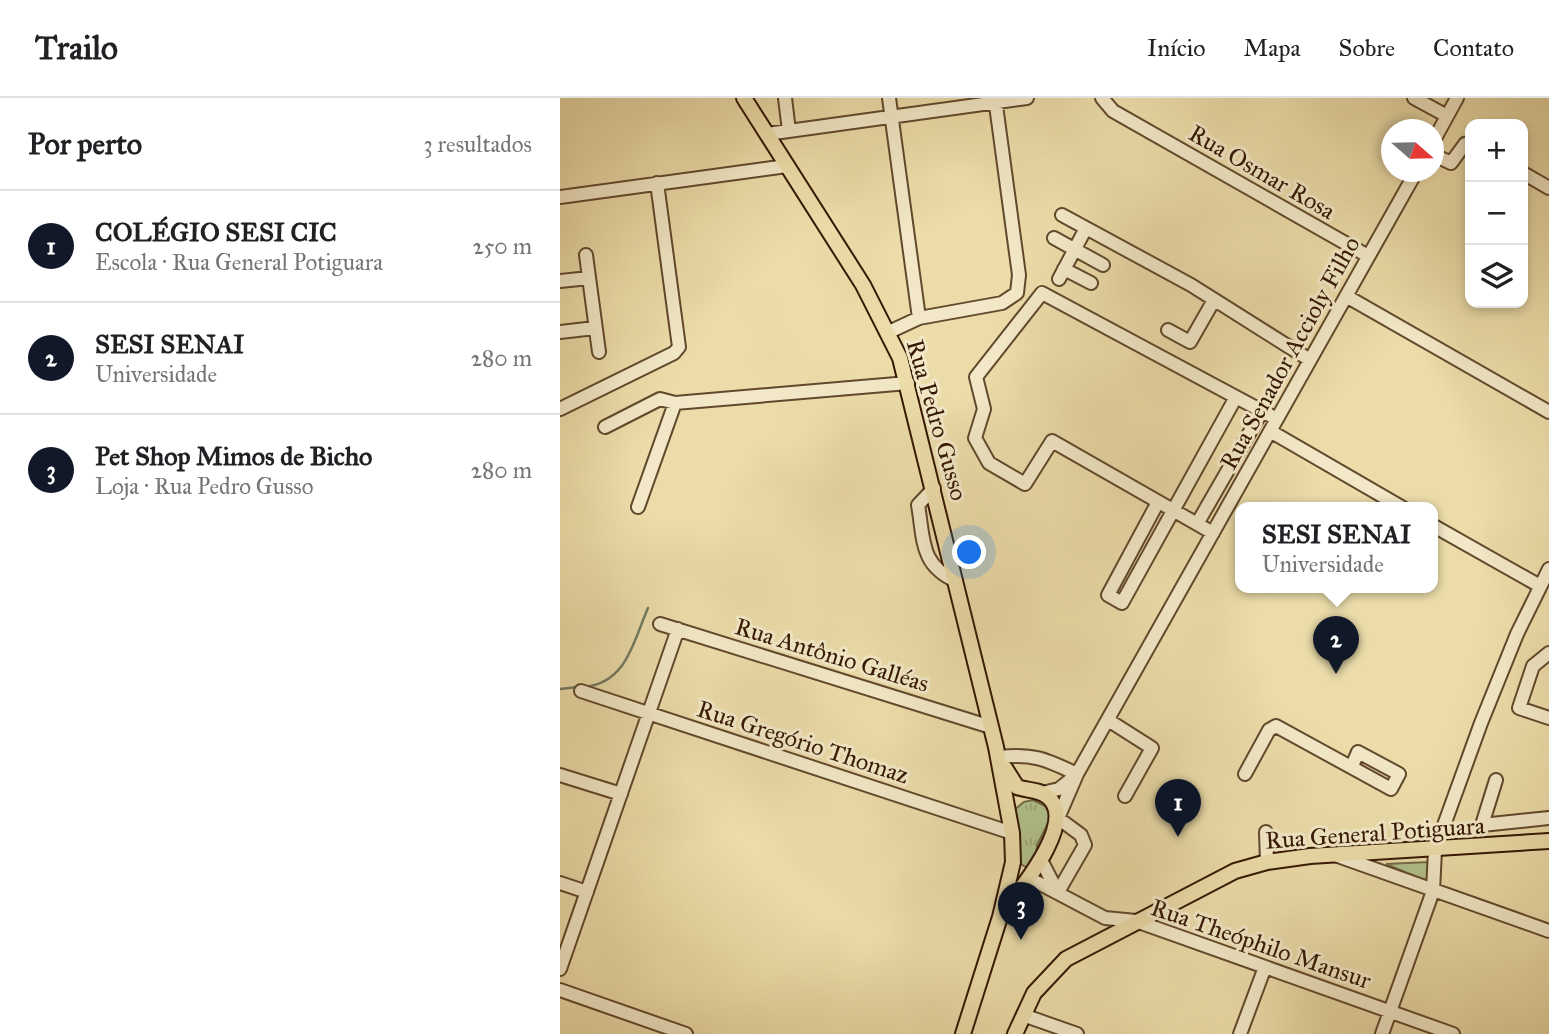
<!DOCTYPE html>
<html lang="pt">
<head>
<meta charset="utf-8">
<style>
  body { margin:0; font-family:"IM FELL Great Primer",serif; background:#f6f6f6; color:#202124 }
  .controls { position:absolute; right:21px; top:21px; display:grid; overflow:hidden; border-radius:14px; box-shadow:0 4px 10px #0003 }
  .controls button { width:63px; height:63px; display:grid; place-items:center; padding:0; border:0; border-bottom:2px solid #e0e0e0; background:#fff; color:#202124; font:35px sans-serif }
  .compass { position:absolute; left:821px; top:21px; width:63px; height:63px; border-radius:50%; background:#fff; box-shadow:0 4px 10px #0003; rotate:110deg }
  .you { position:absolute; left:410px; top:455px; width:24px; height:24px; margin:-18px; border:5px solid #fff; border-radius:50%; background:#1a73e8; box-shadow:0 0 0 10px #1a73e833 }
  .badge { display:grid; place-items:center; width:46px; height:46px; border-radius:50%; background:#111827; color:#fff; font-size:23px; font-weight:700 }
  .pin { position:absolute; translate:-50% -58px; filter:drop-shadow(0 2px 4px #0008) }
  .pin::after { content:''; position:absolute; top:37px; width:24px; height:21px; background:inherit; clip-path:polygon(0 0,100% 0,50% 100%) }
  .popup { position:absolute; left:675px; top:404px; width:203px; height:91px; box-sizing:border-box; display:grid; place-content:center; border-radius:14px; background:#fff; filter:drop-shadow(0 2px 5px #0005); font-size:23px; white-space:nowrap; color:#757577 }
  .popup b { font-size:26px; color:#202124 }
  .popup::after { content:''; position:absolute; left:50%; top:100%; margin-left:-14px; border:14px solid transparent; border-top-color:#fff }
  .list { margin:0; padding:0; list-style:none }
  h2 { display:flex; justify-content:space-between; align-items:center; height:91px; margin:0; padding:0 28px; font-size:30px }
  h2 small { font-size:23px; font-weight:400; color:#757577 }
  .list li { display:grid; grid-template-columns:46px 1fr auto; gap:21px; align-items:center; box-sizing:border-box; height:112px; padding:0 28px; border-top:2px solid #e0e0e0 }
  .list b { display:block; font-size:26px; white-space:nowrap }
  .list p { margin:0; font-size:23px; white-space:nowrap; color:#757577 }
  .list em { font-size:23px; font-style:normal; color:#757577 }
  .icon { flex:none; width:38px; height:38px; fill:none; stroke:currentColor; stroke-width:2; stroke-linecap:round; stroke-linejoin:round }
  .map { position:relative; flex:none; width:989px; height:936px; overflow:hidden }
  header { display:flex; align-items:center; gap:42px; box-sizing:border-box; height:98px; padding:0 35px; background:#fff; border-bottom:2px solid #e0e0e0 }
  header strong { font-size:33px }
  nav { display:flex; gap:38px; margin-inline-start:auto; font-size:24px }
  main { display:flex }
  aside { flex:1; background:#fff }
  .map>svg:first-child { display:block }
</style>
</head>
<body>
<header>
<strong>Trailo</strong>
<nav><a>Início</a><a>Mapa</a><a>Sobre</a><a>Contato</a></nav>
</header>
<main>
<aside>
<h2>Por perto<small>3 resultados</small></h2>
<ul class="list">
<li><span class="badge">1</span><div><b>COLÉGIO SESI CIC</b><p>Escola · Rua General Potiguara</p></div><em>250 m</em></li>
<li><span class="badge">2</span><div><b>SESI SENAI</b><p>Universidade</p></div><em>280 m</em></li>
<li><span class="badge">3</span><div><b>Pet Shop Mimos de Bicho</b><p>Loja · Rua Pedro Gusso</p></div><em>280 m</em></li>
</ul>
</aside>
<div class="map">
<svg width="989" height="936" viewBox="0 0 989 936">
  <defs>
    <pattern id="grass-tufts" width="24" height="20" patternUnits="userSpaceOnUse" patternTransform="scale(1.75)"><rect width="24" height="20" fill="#b2c28c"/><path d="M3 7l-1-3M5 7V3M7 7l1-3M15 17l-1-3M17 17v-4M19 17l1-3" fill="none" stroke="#9aa677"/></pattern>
  </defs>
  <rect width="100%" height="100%" fill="#ebdca9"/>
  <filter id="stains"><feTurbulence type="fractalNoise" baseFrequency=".00286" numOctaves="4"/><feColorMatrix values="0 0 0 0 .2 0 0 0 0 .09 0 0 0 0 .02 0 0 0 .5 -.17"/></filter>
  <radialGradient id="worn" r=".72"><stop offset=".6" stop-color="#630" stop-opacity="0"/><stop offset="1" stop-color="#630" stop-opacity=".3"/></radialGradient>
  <!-- grass -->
  <path fill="url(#grass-tufts)" stroke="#746c48" stroke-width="2" d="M473,702L485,708L491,719L477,747L476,761L466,769L459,765L453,713L464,704Z"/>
  <!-- park -->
  <path fill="#b2c28c" stroke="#746c48" stroke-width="2" d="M869,764L868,784L826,766Z"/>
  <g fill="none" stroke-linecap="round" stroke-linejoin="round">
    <!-- stream -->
    <path stroke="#717a62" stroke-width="2.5" d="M25,589C67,584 73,544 88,510
      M0,591L18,589"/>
    <defs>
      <path id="minor" d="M225,0L229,33
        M329,0L359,220
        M542,0L553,13L808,158
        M854,0L887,18
        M207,36L467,0
        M874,42L897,0
        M874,57L891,65L905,46L910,48
        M963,75L989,90
        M0,99L227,68
        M502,117L631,187L750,262
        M494,140L543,167
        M26,157L39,254
        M504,171L531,185
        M499,181L526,130
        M0,183L29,180
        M786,198L989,314
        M608,232L630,244L654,202
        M0,234L35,230
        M329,234L359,220L442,205L457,195L459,177L435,0
        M0,311L114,255L119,249L97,85
        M45,329L100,301L115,305L348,285
        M710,333L843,410
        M374,390L358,407C364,442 360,467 396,483
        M598,404L548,497L562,505L676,299
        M78,409L115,305
        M637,426L702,313
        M872,427L980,488
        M653,435L492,343L465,386L429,365L415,340L424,311L416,279L482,195L717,321
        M100,526L431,629
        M989,555L973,568L959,610L989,620
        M21,593L452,735
        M548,622L592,650L565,698
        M440,659C474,655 487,662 517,676
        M685,676L709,632L716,628L831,691L839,676L798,654L792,668
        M0,677L61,696
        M936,682L922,727L989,720
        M482,695L499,691L514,679
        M706,734L707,764
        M775,757L989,833
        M482,764L496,791
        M469,780L545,820L576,823L893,936
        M0,785L27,794
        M498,794L525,747L521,737L498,720L517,676L856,74
        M0,871L118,531
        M0,892L126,936
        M463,917L517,936
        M680,936L705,869
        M822,936L873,793L875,752L921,625L957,536L989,471"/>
      <path id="major" d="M184,0L303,187L340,260L436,649L452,735L453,764L440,819L403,936
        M444,813C460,792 518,723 488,699C479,691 468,693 457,689L445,670
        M455,936L474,895L506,861L675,773L707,764L750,758L989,743"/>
    </defs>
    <!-- minor casing -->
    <use href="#minor" stroke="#62482c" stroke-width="16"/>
    <!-- major casing -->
    <use href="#major" stroke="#351703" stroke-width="18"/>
    <!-- minor -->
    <use href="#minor" stroke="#f2e8c7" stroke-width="12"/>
    <!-- major -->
    <use href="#major" stroke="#ebdca9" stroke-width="14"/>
  </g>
  <g text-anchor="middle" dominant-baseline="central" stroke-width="6" stroke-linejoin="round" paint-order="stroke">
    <!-- street labels -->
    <g font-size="24" fill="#351703" stroke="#f2e8c7">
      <text transform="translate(702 74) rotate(30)">Rua Osmar Rosa</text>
      <text transform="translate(730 255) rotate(-61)">Rua Senador Accioly Filho</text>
      <text transform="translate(377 322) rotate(74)">Rua Pedro Gusso</text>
      <text transform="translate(272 557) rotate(17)">Rua Antônio Galléas</text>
      <text transform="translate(243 644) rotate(18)">Rua Gregório Thomaz</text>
      <text transform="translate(815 735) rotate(-4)">Rua General Potiguara</text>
      <text transform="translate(701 846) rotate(19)">Rua Theóphilo Mansur</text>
    </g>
  </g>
  <rect width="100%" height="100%" filter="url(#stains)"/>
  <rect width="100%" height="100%" fill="url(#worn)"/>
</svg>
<div class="controls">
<button>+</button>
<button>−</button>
<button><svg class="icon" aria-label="layers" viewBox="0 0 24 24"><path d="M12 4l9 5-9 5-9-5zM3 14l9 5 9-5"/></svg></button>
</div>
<svg class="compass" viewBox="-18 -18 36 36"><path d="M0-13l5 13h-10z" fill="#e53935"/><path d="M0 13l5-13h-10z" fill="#757577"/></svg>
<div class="you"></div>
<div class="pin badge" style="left:618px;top:739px">1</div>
<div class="pin badge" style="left:776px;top:576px">2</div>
<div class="popup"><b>SESI SENAI</b>Universidade</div>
<div class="pin badge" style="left:461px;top:842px">3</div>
</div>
</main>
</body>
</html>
